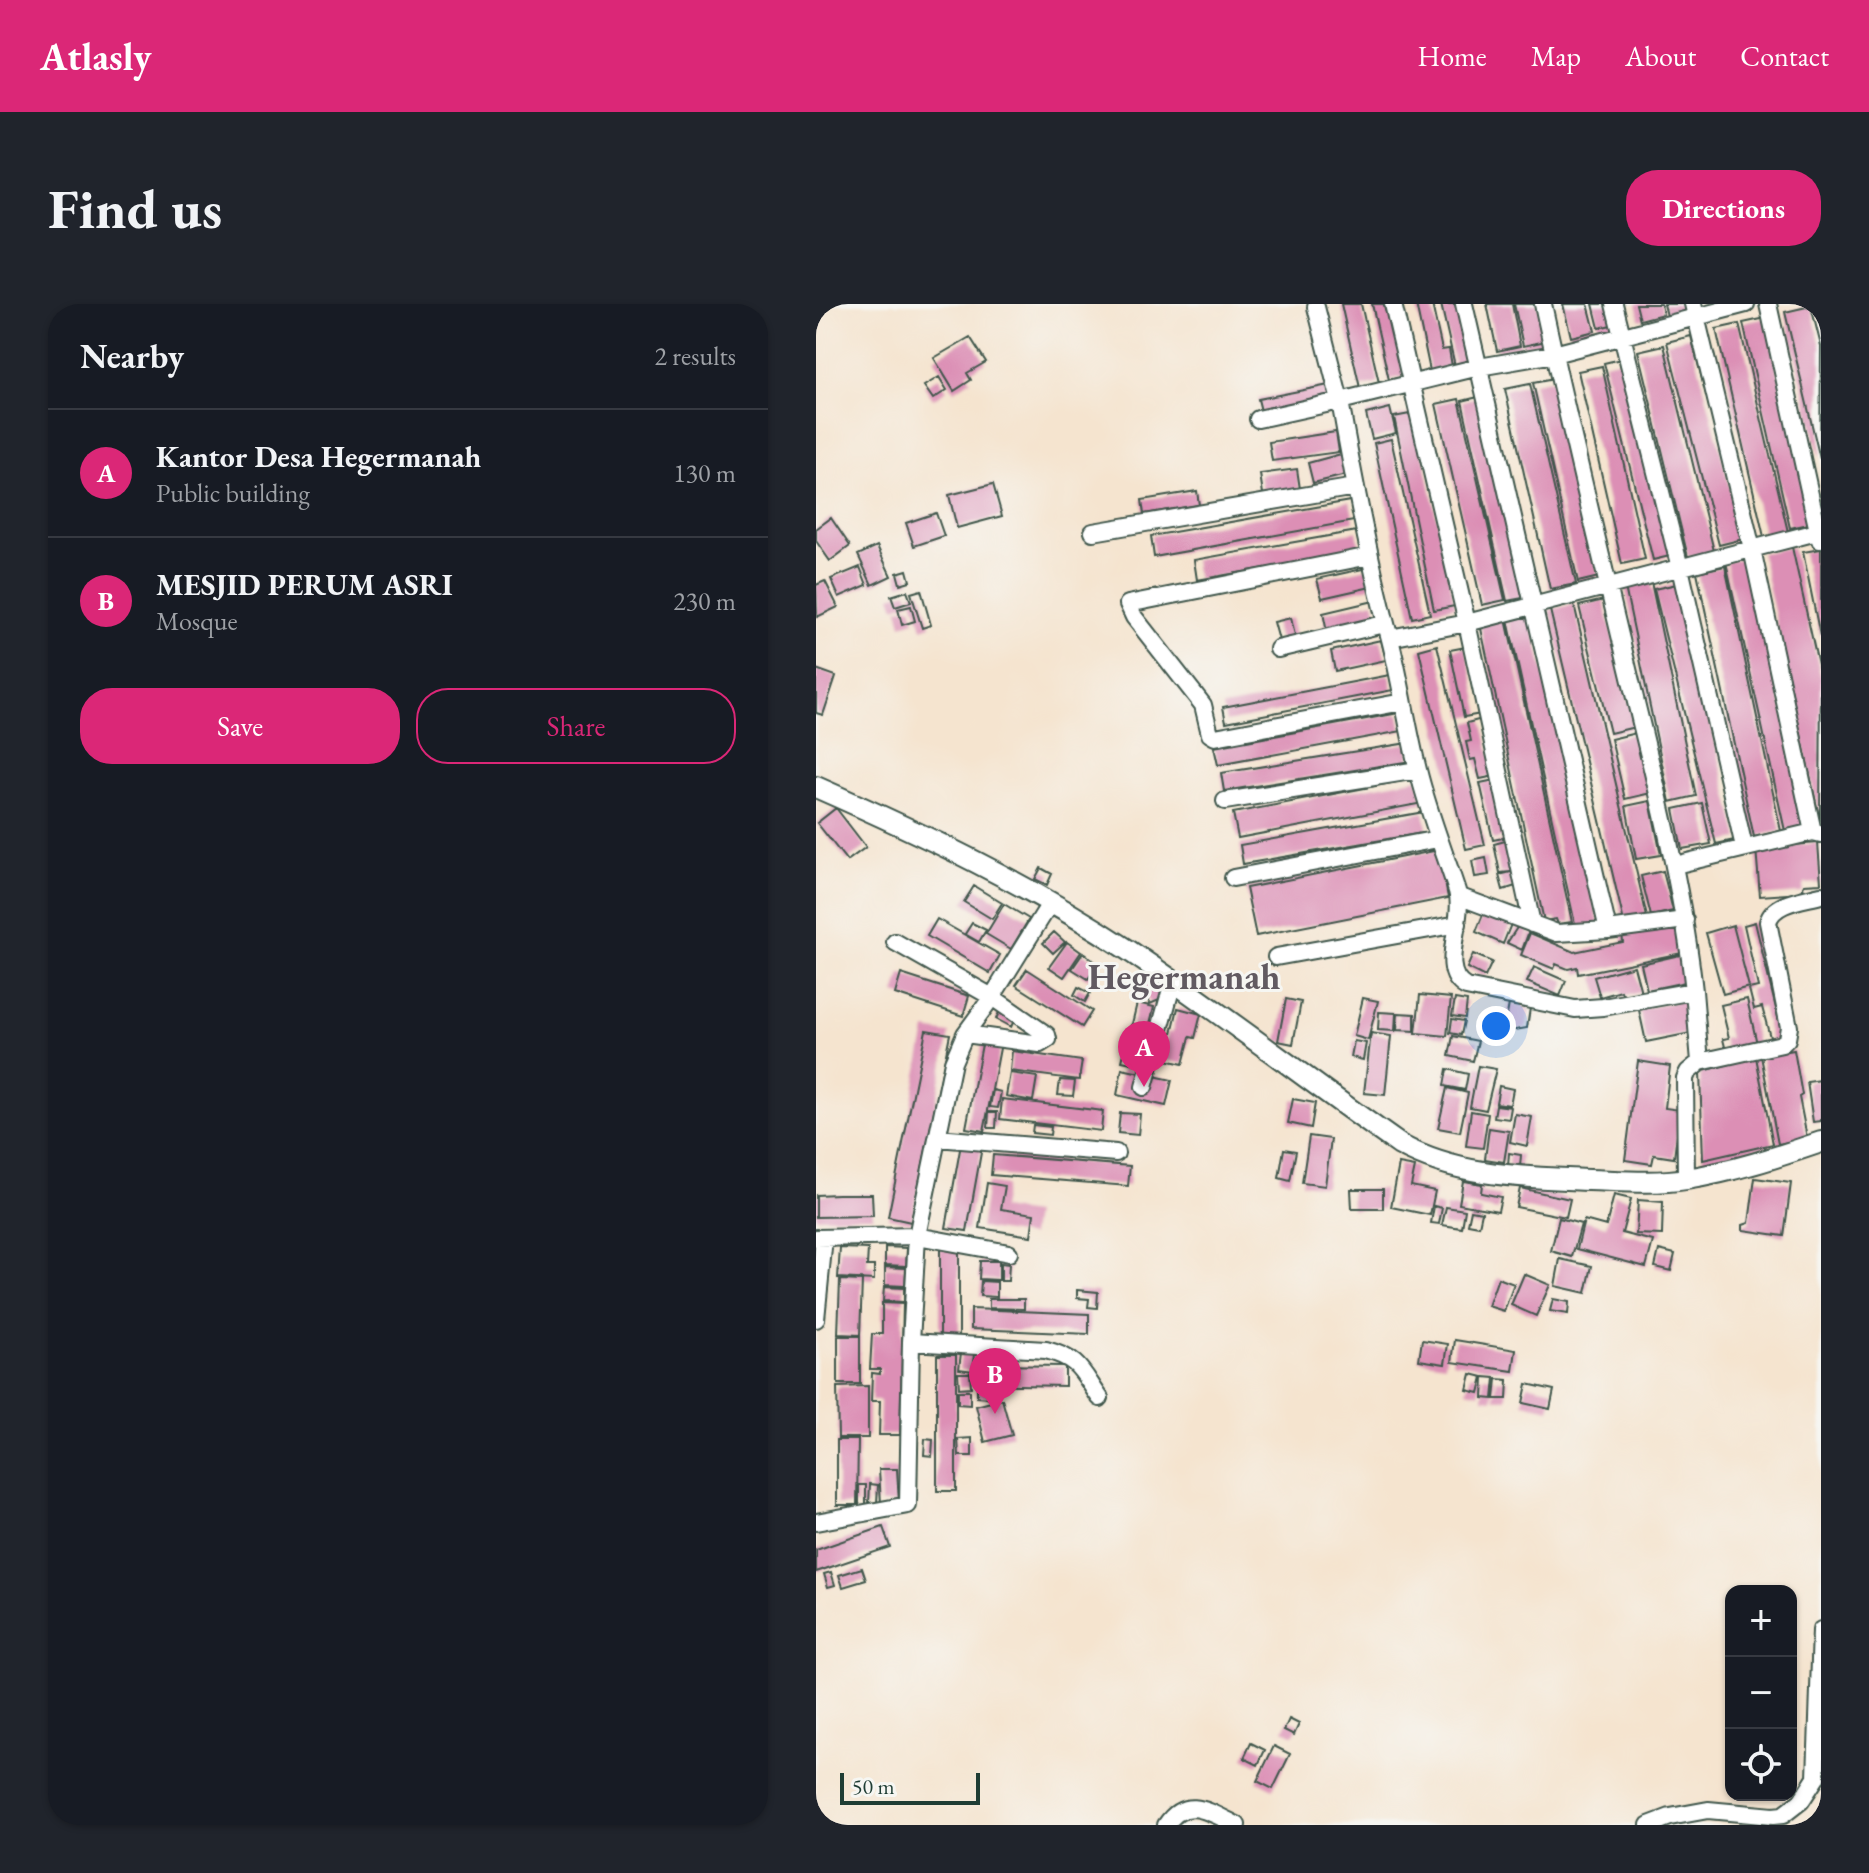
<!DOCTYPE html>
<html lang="en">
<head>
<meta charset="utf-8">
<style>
  body { margin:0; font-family:"EB Garamond",serif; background:#20242c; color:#f1f3f6 }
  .controls { position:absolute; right:24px; bottom:24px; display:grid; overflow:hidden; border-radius:16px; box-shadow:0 2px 6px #0004 }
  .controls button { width:72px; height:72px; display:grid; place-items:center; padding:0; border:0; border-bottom:2px solid #363941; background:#171b24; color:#f1f3f6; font:40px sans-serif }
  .scale { position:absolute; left:24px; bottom:20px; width:140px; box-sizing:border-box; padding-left:8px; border:4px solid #1f3d34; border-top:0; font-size:22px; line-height:28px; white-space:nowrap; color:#1f3d34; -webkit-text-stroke:6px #f6f6f2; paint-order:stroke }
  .you { position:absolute; left:680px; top:722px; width:28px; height:28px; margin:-20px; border:6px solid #fff; border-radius:50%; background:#1a73e8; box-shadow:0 0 0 12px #1a73e833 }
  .badge { display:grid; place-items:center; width:52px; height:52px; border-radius:50%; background:#db2777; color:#fff; font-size:26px; font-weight:700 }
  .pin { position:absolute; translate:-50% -66px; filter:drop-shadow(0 2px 4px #0008) }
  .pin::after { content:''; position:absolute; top:42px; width:28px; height:24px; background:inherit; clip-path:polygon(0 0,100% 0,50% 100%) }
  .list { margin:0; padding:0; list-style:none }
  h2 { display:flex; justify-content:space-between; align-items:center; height:104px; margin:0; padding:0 32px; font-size:34px }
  h2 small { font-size:26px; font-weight:400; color:#9ea1a6 }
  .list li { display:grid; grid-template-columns:52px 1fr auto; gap:24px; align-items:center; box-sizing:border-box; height:128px; padding:0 32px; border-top:2px solid #363941 }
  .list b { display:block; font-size:30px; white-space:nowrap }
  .list p { margin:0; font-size:26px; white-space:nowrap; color:#9ea1a6 }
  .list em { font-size:26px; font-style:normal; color:#9ea1a6 }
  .actions { display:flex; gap:16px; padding:24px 32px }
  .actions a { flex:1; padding:18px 0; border:2px solid #db2777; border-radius:32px; text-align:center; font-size:28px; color:#db2777 }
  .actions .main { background:#db2777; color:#fff }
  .icon { flex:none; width:44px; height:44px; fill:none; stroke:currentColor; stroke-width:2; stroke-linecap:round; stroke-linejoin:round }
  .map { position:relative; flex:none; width:1005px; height:1521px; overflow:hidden; border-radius:32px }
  header { display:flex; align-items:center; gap:48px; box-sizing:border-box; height:112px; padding:0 40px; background:#db2777; color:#fff }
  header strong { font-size:38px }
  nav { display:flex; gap:44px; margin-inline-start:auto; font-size:28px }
  .intro { display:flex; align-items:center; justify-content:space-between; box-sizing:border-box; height:192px; padding:0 48px }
  h1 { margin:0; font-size:56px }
  .button { padding:20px 36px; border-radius:32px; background:#db2777; color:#fff; font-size:28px; font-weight:700 }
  main { display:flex; gap:48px; padding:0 48px }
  aside { flex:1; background:#171b24; border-radius:32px; box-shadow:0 2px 6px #0004 }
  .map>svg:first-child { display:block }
</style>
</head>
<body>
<header>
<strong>Atlasly</strong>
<nav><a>Home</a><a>Map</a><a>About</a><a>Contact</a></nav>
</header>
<div class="intro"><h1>Find us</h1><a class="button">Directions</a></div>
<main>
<aside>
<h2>Nearby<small>2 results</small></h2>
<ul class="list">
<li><span class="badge">A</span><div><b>Kantor Desa Hegermanah</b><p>Public building</p></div><em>130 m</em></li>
<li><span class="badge">B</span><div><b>MESJID PERUM ASRI</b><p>Mosque</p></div><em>230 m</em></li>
</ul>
<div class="actions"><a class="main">Save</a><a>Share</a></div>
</aside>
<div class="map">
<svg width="1005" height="1521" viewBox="0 0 1005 1521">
  <rect width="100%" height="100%" fill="#f6f6f2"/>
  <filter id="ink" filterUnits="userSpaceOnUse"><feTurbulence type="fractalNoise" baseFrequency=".0125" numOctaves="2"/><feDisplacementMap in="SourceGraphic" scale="16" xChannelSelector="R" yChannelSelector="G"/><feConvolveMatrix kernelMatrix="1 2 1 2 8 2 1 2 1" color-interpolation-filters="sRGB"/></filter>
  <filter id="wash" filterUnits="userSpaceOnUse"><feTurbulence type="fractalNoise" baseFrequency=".006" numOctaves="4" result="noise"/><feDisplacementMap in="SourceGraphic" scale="32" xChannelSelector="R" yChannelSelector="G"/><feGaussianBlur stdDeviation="1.8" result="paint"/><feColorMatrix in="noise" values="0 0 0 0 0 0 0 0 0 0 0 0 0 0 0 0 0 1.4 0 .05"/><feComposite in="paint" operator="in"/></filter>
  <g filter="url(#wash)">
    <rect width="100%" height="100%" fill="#f5e4cf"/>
    <g id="blocks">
      <!-- building -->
      <path fill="#dc8fb5" d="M525,0H545L563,79L544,84Z
        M556,0H574L590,72L573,76Z
        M600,0H616L626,46L633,45L636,62L614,67Z
        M625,0H647L660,57L639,62Z
        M671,0H696L704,42L681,47Z
        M698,0H722L730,37L707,42Z
        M747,0H772L779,27L755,33Z
        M777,0H795L799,20L783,24Z
        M820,0H845L847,10L824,16Z
        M848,0H871L873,7L851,12Z
        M995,2L1005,42L1004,155L969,8Z
        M950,14L997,219L974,224L927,19Z
        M923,20L972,228L948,233L900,25Z
        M875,32L927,235L903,241L851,38Z
        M154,33L170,58L151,69L155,76L138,87L118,54Z
        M848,41L898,247L872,253L822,47Z
        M809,54L858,251L837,256L788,59Z
        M786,62L829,255L806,260L762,67Z
        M123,73L131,86L117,95L108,82Z
        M738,75L783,273L762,278L717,79Z
        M714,80L760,280L734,285L689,85Z
        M513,81L516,97L446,111L442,95Z
        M666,92L712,293L691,297L646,97Z
        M643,95L689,296L666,301L620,100Z
        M574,104L580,129L556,135L550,110Z
        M599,109L639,302L618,306L578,113Z
        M520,128L523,148L456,157L453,138Z
        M575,135L614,310L596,314L558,139Z
        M525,150L530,171L497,179L492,159Z
        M481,165L484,185L447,190L444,170Z
        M177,180L186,212L141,224L133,191Z
        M381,187L383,201L328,210L326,196Z
        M534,197L538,217L338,253L335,232Z
        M120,209L128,232L98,242L90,219Z
        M15,214L34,242L14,257L0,237V225Z
        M541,227L545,247L381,276L378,256Z
        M61,242L75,272L56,281L42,251Z
        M976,243L1005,374L1004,517L945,249Z
        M1005,245V332H1004L987,248Z
        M934,253L992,522L969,527L910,258Z
        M909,262L965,527L938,533L881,268Z
        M44,263L51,281L23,293L15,275Z
        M551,264L555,283L506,294L501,275Z
        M91,266L94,277L84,280L81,269Z
        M9,277L22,303L1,313L0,281Z
        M835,278L880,492L854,498L809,283Z
        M861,280L923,535L900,540L838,285Z
        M105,286L115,321L106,324L95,289Z
        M91,287L95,298L79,303L75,292Z
        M788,296L819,423L794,429L763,302Z
        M558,297L563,317L511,328L507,309Z
        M758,300L831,613L808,618L734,306Z
        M95,302L99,317L86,321L82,305Z
        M715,311L783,619L760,624L692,316Z
        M475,314L480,336L464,340L458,318Z
        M690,315L756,618L742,620L740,615L728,617L664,320Z
        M565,336L570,356L519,367L515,347Z
        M621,341L669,541L650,545L603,346Z
        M650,343L665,410L648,413L634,346Z
        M0,365L20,372L7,411L0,409Z
        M574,371L577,386L410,418L407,403Z
        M583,409L586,427L402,461L398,443Z
        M666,415L679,472L664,475L659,455L654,456L650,438L655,437L651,419Z
        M820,429L835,489L809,495L795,435Z
        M592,439L595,457L408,487L405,469Z
        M602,474L607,499L422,534L417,509Z
        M679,476L692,533L677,536L664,479Z
        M834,497L845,551L820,555L810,502Z
        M886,499L895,540L866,545L858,505Z
        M20,504L50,543L31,557L1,519Z
        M608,508L612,528L427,560L424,541Z
        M693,536L703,581L687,586L683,571L695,568L684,569L678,540Z
        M1002,539L1005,579L988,580L986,589L944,592L940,544Z
        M623,546L632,594L440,632L430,584Z
        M670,554L673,571L659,573L656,557Z
        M225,564L236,570L231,581L219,575Z
        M847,567L857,607L835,612L825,572Z
        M158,582L186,599L176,615L148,598Z
        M188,600L213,615L195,645L170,630Z
        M668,608L695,620L687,640L660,628Z
        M121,615L184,651L174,669L111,632Z
        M864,617L871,648L762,670L761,663L752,665L740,660L738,665L705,651L714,629L758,648L807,638L806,629Z
        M939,618L967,734L955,737L946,703L938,705L933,685L942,683L928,621Z
        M156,619L170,626L163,638L149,630Z
        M704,619L713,627L706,646L691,639Z
        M917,621L933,683L907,690L890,629Z
        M238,628L249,638L237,649L227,639Z
        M251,638L265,648L248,673L233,663Z
        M267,649L282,660L272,675L256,665Z
        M657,650L676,658L669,673L651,664Z
        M868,650L874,677L831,686L825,660Z
        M818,662L825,688L807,693L805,687L784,693L778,673Z
        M718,663L750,677L744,692L711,678Z
        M211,665L276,707L266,723L200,681Z
        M85,670L153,692L147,712L79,690Z
        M339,675L348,694L334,700L325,681Z
        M262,683L274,689L269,698L258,691Z
        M604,691L635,694L631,732L600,729Z
        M547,694L562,697L552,736L538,732Z
        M470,695L485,698L477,740L462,737Z
        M639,695L651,697L649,714L636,712Z
        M872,695L880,728L830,738L823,706Z
        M931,695L941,740L910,747L907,735L913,734L905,701Z
        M321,699L338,703L333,724L316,720Z
        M693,700L714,704L711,724L688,728Z
        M185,704L200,712L195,723L180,715Z
        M362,704L385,710L379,734L374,733L367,760L346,755L352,728L356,729Z
        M563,708L580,709L579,727L562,726Z
        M582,709L599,710V727L581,726Z
        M636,715L648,717L645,731L634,729Z
        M315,721L338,727L329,762L306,757Z
        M110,726L134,730L95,918L72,913Z
        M555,729L575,732L569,791L548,789Z
        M637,732L662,737L657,757L633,752Z
        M167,735L185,739L168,827L150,824Z
        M538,737L550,739L547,756L535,753Z
        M978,746L986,791L983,793L991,834L962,840L945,752Z
        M196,747L266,757L263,776L194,767Z
        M940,753L957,840L887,856L884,768Z
        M822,757L854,762L849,804L864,806L858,854L838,851L836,860L809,856Z
        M662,762L680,765L670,806L654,803Z
        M306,765L356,776L350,802L301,791Z
        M631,765L652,770L649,786L628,782Z
        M194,769L221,773L217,797L190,792Z
        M244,776L259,777L257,792L242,791Z
        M1005,776V817L997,818L991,778Z
        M683,782L697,785L694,801L680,799Z
        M631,784L652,789L644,828L622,824Z
        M177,786L185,788L182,804L174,803Z
        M186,795L287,807L285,827L184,815Z
        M477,795L499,799L495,824L472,819Z
        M680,801L695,803L693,815L678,813Z
        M655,807L672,810L667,844L650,842Z
        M173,808H181L180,824H172Z
        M304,809L324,810L322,831L302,829Z
        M699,810L716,813L711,842L694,838Z
        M217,821L235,823L234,831L216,829Z
        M673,824L693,827L688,858L669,855Z
        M493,832L515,835L509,882L486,879Z
        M145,840L166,843L151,927L130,924Z
        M468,845L480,847L474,877L463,874Z
        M693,849L705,851L704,863L692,862Z
        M177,851L314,862L312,882L175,871Z
        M583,860L599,863L595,882L619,887L614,911L575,903Z
        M939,874L975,879L968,932L927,926V921L933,919Z
        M647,877L666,880L665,889L685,893L682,907L643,900Z
        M171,879L189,882L185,905L218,910L215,932L164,924Z
        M704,884L754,895L750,913L700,903Z
        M535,885H567V905H536Z
        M22,890H56L57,912L0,913V891Z
        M798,891L815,895L806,929L837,937L830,963L761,945L768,916L790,922Z
        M822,896L847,898L846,931L820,930Z
        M618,902L626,904L623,920L615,919Z
        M630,903L649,906L646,924L626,921Z
        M655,906L666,908L663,922L652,920Z
        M743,914L765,920L756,953L735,947Z
        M69,943L91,944L90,962L69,961Z
        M24,944L52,945L51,962H58V976L22,974Z
        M124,945L143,946V1033H124Z
        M843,946L859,950L855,967L839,963Z
        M744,955L776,962L770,989L739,982Z
        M164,957H183V976L163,975Z
        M185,959L193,960L192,977H185Z
        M69,963L90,964L89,982L69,981Z
        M708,970L734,981L720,1012L695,1001Z
        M682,974L698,980L688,1007L672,1002Z
        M24,976L46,977L44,1031L22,1030Z
        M165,977L181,978V993L164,992Z
        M68,983L88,984V998L67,997Z
        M261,986L282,988L281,1004L272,1003L273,995L261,994Z
        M173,995H208V1005L173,1004Z
        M737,995L753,998L752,1010L734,1007Z
        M66,999L87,1000L84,1131H63L64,1097H55L56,1069L64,1070V1065H54L56,1030H66Z
        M155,1005L273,1010V1030L155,1025Z
        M22,1032H44V1080H22Z
        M606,1036L632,1040L629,1060L603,1056Z
        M639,1036L700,1046L697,1067L636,1058Z
        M145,1049L159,1050L157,1067L143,1065Z
        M121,1051H140V1187H121Z
        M164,1061L249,1062V1082L163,1080Z
        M142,1069H154L155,1083L143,1084Z
        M655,1070L667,1073L663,1089L651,1086Z
        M668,1073L679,1074L677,1095L667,1094Z
        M681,1075L692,1076L691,1095H679Z
        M711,1080L738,1086L734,1105L707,1099Z
        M52,1082V1134H22L21,1083Z
        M161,1085H174V1094L161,1093Z
        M142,1087H154V1101L142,1100Z
        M186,1095L196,1131L169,1138L160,1102Z
        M156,1134V1152H143L142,1135Z
        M109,1135L117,1136L116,1152L108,1151Z
        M21,1136H42L41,1201H21Z
        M63,1165H81L83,1199L65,1200Z
        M54,1180L62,1181L61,1199H53Z
        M43,1181H50V1203H43Z
        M67,1223L74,1243L0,1268V1246Z
        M46,1264L50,1276L27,1283L23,1271Z
        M15,1268L19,1281L12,1283L8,1270Z
        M473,1415L483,1420L478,1431L468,1426Z
        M435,1439L449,1446L442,1461L428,1454Z
        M458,1442L474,1450L457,1485L441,1477Z"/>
    </g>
  </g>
  <g filter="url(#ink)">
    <use href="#blocks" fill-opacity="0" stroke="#3f564b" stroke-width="2"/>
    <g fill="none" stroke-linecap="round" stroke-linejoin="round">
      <defs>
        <path id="minor" d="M577,0L651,319L716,620
          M648,0L792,626
          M727,0C755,130 787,260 818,390C842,489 867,586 878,687L787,703L759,705L650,683C620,667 650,617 641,587C628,547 612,507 602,466C591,422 585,378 574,335C553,257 538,177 524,97L663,63L738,50L930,0
          M798,0L864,264L928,543
          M877,0L936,245L997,528
          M952,0L1004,236
          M442,115L524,97L500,3
          M277,228L539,183
          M554,252L312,300L318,313L387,401L394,430L399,433L587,398
          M574,334L651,319L1001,228
          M462,345L568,320
          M409,497L602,466
          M859,561L997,528L1005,530
          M417,574L622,535
          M642,592L741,629L792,626L869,616
          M79,638L176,693L231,731L232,735L224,740L149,730
          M460,653L642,620
          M878,687L884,758
          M328,783L357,678
          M121,834L300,849
          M870,875L869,774L872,768L884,758L966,740L971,735L973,723L952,618C957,598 987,596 1005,591
          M0,934L101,932L193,949
          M0,1015L8,934
          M95,1038L230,1046C264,1055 265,1067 284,1094
          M0,1218L92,1201L95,1038L101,932L137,758L149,730L176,693L235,598
          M350,1521C370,1490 395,1509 421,1521
          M833,1521L854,1513L892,1506L957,1512L967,1511L985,1497L1000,1474L1005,1326"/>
        <path id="tertiary" d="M0,483C107,530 214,581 312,646C404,708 493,777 584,841C643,873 707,873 773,876C805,877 838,880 870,875C916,868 961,853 1005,838"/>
      </defs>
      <!-- minor casing -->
      <use href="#minor" stroke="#3f564b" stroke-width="20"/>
      <!-- tertiary casing -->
      <use href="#tertiary" stroke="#3f564b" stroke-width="24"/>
      <!-- minor -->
      <use href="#minor" stroke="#fff" stroke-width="16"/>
      <!-- tertiary -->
      <use href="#tertiary" stroke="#fff" stroke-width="20"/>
    </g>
  </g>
  <g text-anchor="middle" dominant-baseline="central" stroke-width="6" stroke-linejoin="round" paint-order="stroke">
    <!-- quarter labels -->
    <g font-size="36" font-weight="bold" fill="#615a61" stroke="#f6f6f2">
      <text x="368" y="672">Hegermanah</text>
    </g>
  </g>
</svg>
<div class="controls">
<button>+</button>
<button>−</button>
<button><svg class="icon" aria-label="locate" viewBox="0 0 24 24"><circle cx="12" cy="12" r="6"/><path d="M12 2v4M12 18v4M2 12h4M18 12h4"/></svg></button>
</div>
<div class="scale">50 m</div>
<div class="you"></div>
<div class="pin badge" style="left:328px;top:783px">A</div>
<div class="pin badge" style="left:179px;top:1110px">B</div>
</div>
</main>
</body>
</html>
